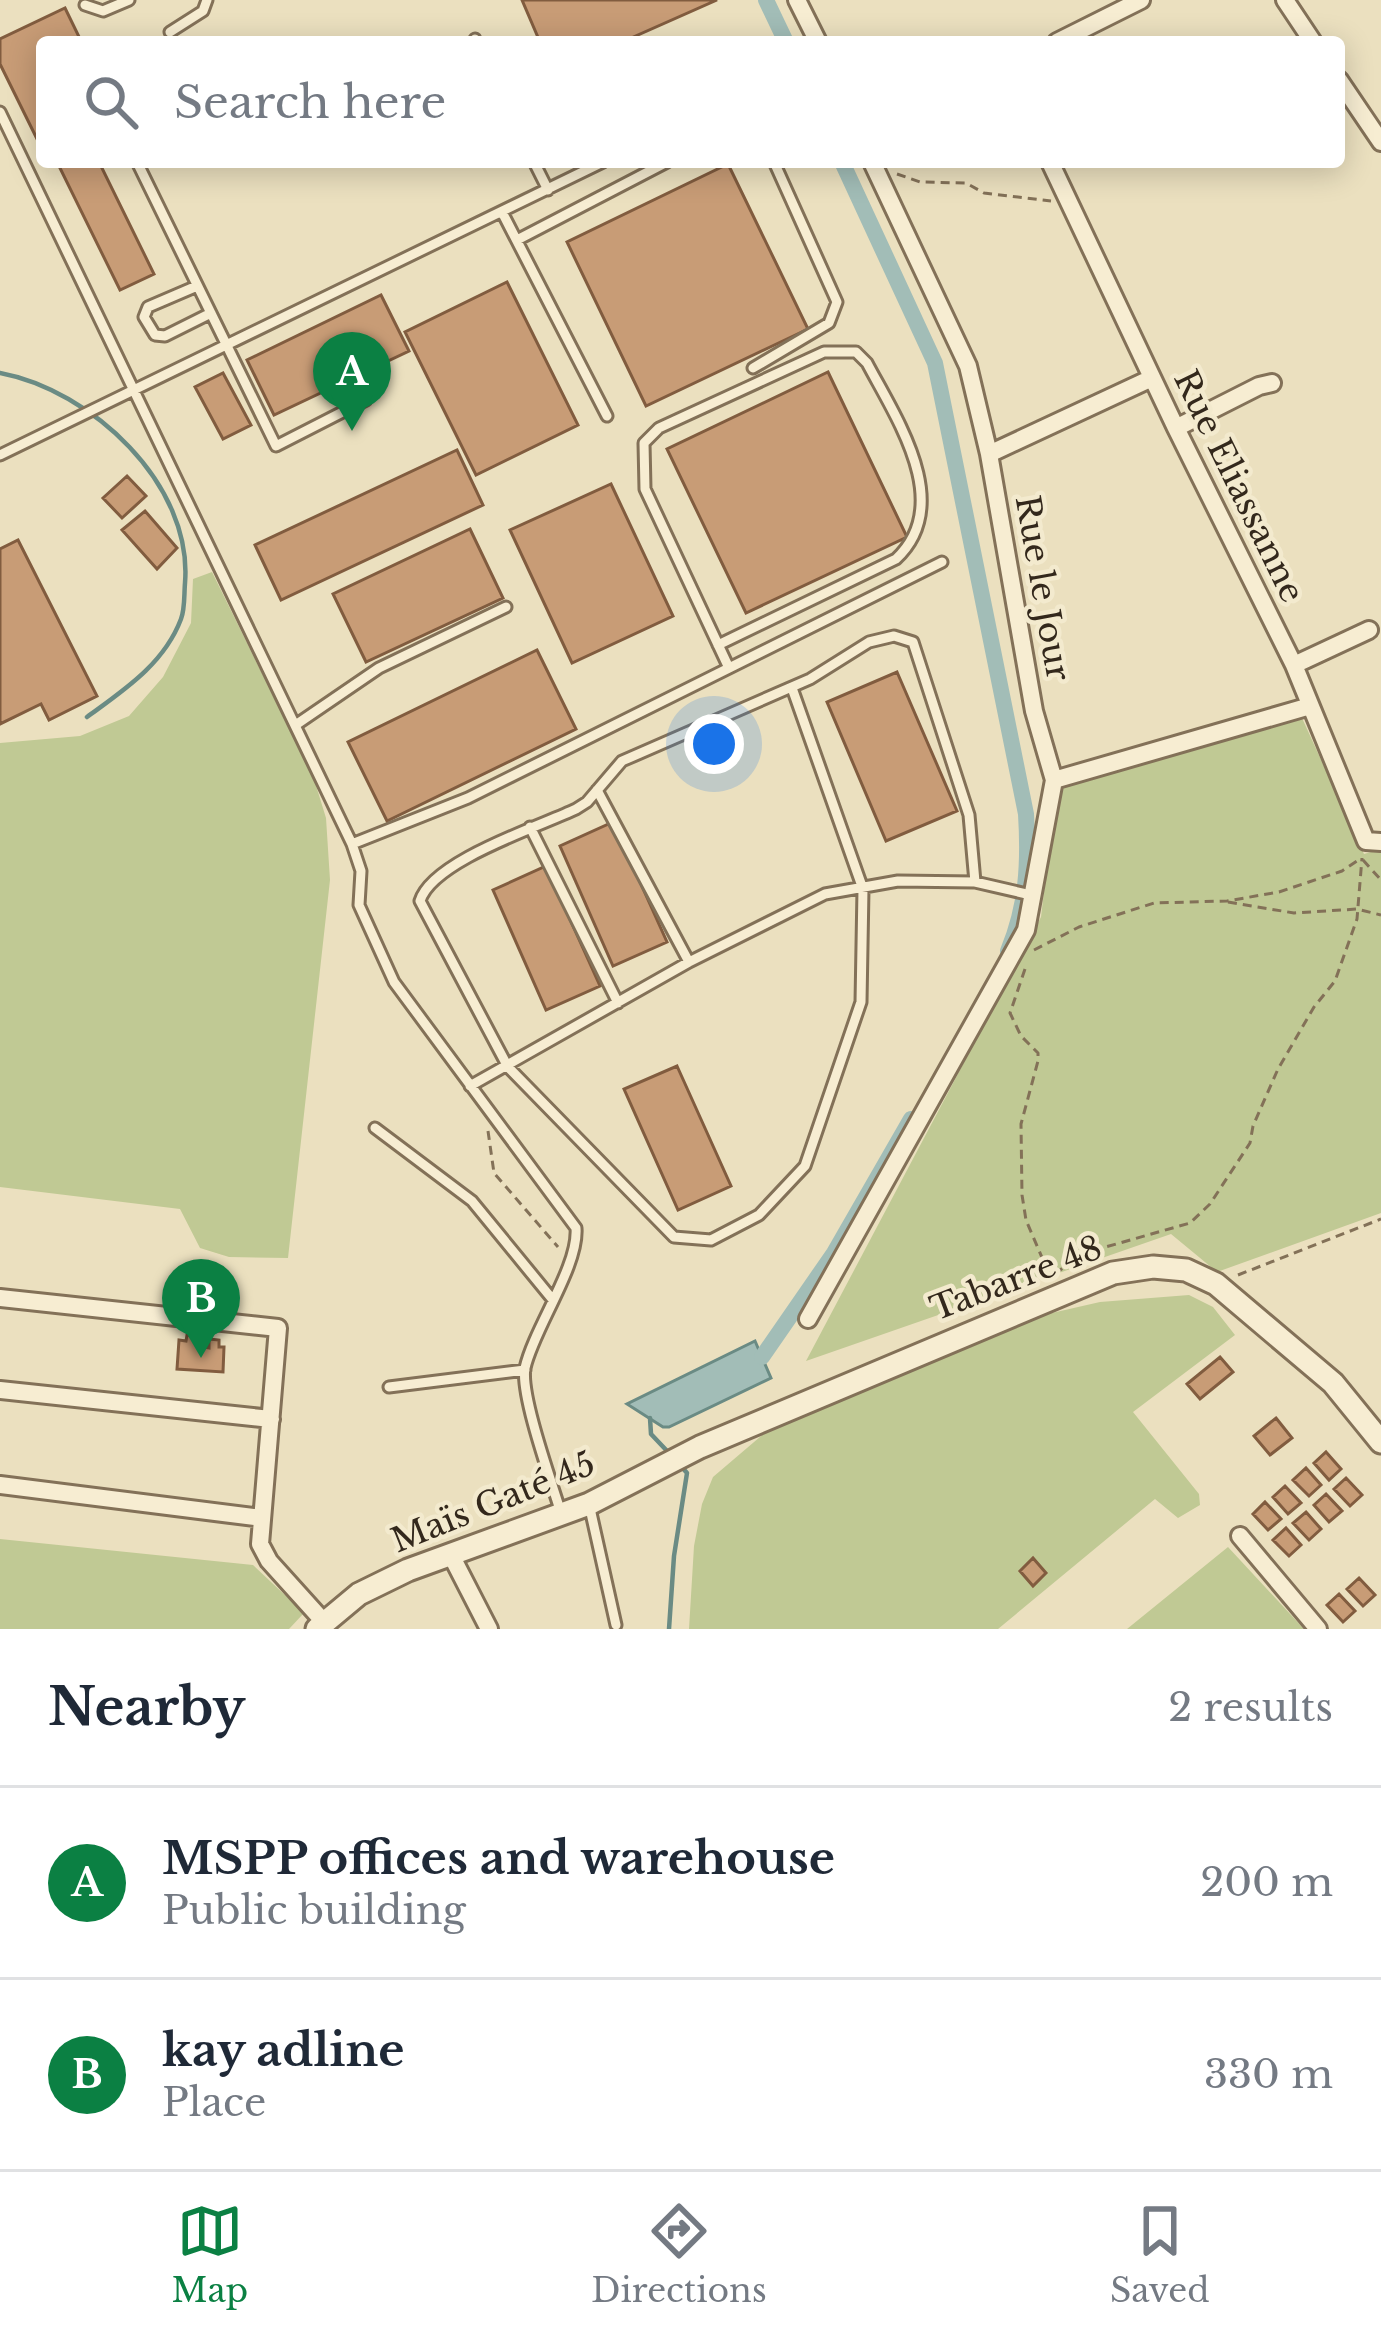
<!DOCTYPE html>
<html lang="en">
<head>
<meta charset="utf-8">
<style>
  body { margin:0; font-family:"Libre Baskerville",serif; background:#f6f6f7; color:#1f2937 }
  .you { position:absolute; left:714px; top:744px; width:42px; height:42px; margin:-30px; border:9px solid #fff; border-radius:50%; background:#1a73e8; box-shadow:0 0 0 18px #1a73e833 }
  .badge { display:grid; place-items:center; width:78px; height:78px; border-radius:50%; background:#0b8043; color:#fff; font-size:39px; font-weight:700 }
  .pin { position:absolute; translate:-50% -99px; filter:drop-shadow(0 3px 6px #0008) }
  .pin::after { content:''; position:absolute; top:63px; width:42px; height:36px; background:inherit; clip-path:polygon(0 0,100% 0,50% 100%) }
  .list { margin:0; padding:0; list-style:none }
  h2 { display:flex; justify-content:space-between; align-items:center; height:156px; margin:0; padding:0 48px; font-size:51px }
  h2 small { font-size:39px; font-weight:400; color:#747a83 }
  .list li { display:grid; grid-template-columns:78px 1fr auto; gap:36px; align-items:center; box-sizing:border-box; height:192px; padding:0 48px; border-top:3px solid #e0e1e3 }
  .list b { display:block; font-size:45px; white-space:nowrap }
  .list p { margin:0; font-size:39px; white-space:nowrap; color:#747a83 }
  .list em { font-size:39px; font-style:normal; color:#747a83 }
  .icon { flex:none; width:66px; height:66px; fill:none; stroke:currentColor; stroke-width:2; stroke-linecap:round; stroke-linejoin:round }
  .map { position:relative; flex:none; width:1381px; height:1629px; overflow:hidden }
  .search { position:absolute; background:#fff; box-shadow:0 6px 30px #0003; left:36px; right:36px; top:36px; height:132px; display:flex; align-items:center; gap:30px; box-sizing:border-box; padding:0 42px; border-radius:12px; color:#747a83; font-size:45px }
  .sheet { height:540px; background:#fff }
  nav { display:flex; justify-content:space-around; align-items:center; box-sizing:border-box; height:168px; border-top:3px solid #e0e1e3; background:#fff; font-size:33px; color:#747a83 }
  nav a { display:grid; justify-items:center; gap:6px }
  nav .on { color:#0b8043 }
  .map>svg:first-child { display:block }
</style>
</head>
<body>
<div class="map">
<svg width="1381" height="1629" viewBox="0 0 1381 1629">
  <rect width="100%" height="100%" fill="#ebe0bf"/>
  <!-- green -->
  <path fill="#c0c994" d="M212,572L314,779L326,818L330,880L288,1258L229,1257L200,1248L180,1209L0,1187V743L80,736L129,716L163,677L191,623L193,579Z
    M1302,718L1364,854L1381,849V1213L1217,1272L1171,1234L806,1361L1041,917L1056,789Z
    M1189,1295L1213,1307L1235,1335L1133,1412L1199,1494L1200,1505L1178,1518L1155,1499L998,1629H689L694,1546L702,1504L713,1477L768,1430L895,1373L1043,1315L1100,1302Z
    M0,1539L253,1565L304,1613L289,1629H0Z
    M1228,1547L1304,1629H1127Z"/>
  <!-- water -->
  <path fill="#a2bdb7" stroke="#6a8b84" stroke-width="3" d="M755,1341L771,1378L669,1427H663L627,1404Z"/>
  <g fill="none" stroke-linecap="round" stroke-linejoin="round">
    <!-- stream -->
    <path stroke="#6a8b84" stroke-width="4.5" d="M0,373C91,390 193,484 185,583C184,595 185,609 181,619C164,664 124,690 87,717
      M650,1418L651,1434L668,1452
      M669,1629L674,1556L687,1473L680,1465"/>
    <!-- canal -->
    <path stroke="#a2bdb7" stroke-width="16" d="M766,0L786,42
      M842,162L935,363L1026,814C1029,862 1027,906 1008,951
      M762,1357L834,1253L911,1119"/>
  </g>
  <!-- building -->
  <path fill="#c89c76" stroke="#815c3f" stroke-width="3" d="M522,0H717L622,42H540Z
    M65,8L81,41L86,42H42L40,145L0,64V39Z
    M57,162H99L154,274L120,290Z
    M728,164L808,329L646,406L567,242Z
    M507,282L578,425L476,475L405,332Z
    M381,295L409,351L274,415L247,360Z
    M828,372L907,537L746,613L667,449Z
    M223,373L251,425L223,439L195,387Z
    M457,450L483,505L281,600L255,545Z
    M127,476L146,496L122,518L103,498Z
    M611,484L673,616L572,663L510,530Z
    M145,511L177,548L157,569L122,530Z
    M470,529L503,598L366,662L333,594Z
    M18,540L97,696L49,720L41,704L0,724V549Z
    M537,650L576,729L387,821L348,742Z
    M897,672L957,811L886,841L827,702Z
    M613,822L667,942L613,966L560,846Z
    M546,866L600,986L546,1010L493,890Z
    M677,1066L731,1186L678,1210L624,1089Z
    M187,1335L204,1336V1347L209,1348V1339L219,1340V1347H224L223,1372L177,1369L179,1340L186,1341Z
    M1220,1357L1233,1372L1200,1399L1187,1384Z
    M1276,1418L1292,1438L1270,1455L1254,1436Z
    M1326,1452L1341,1469L1329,1480L1314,1463Z
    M1306,1468L1321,1485L1309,1496L1293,1480Z
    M1346,1478L1362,1495L1350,1506L1334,1489Z
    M1285,1486L1301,1503L1288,1514L1273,1497Z
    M1326,1494L1342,1511L1329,1522L1314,1505Z
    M1265,1502L1281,1519L1268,1530L1253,1514Z
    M1306,1512L1321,1529L1309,1540L1293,1523Z
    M1286,1528L1301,1545L1289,1556L1273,1540Z
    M1033,1558L1046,1573L1033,1586L1020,1571Z
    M1359,1578L1375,1595L1363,1606L1347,1589Z
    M1339,1594L1355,1611L1343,1622L1327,1605Z"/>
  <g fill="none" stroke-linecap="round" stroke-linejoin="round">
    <defs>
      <path id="service" d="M85,5L103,11L129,0
        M170,32L203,11L207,0
        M475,39L476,42
        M0,112L352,844L361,871L359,905L394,982L576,1228C579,1266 534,1328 525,1368C520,1395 552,1483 561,1513
        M137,162L276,446L366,400
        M534,162L548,190
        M502,212L607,416
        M517,240L667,162
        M197,286L148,307L144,317L155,335L165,336L211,313
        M753,368L829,323L837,302L774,162
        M0,455L603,162
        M718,645L896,559C955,504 896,418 867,363L856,352H824L659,428L644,443L645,489L729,668
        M792,688L863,889L861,1002L805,1166L759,1215L711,1240L674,1237L508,1067L420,901C432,861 538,827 576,809L587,802L622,761L810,679L869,642L894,636L913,642L969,815L975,882
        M297,724L379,668L506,607
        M597,790L689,962
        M530,827L618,1003
        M352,844L468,798L942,562
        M470,1086L689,962L825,894L898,881L975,882L1031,895
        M375,1128L472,1201L553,1300
        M389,1387L525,1370
        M589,1504L616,1625"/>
      <path id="minor" d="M797,0L818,42
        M1285,0L1313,42
        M1057,42L1141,0
        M1339,80L1381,142
        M872,162L968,366L989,454L1034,711L1054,780L1310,706
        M1050,162L1176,428L1294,665L1366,841L1381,842
        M1176,428L1259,386L1272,383
        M989,454L1152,378
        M1294,665L1369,630
        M0,1298L278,1328L260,1544L269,1561L324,1622
        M808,1319L1026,930L1054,780
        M0,1390L271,1419
        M0,1485L262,1518
        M1240,1536L1318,1629
        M451,1555L489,1629"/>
      <path id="tertiary" d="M317,1629L359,1594L408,1570L589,1504L700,1447L1113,1273L1153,1267L1186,1270L1216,1284L1333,1383L1381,1442"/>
    </defs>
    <!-- service casing -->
    <use href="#service" stroke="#837158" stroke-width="15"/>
    <!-- minor casing -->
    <use href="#minor" stroke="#837158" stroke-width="22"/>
    <!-- tertiary casing -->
    <use href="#tertiary" stroke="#837158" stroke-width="27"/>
    <!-- path -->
    <path stroke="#837158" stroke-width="3" stroke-dasharray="9 6" stroke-linecap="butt" d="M897,174L920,182L966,183L984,193L1051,201
      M1363,860L1381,880
      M1228,902L1294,913L1357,909L1381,915
      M1034,950L1079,927L1154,903L1227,901L1279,892L1342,871L1360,859
      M1025,969L1010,1013L1021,1036L1038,1053V1061L1021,1124L1022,1195L1026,1220L1046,1267L1057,1275
      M488,1131L494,1173L558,1247
      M1055,1274L1081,1254L1190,1223L1210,1204L1250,1143L1253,1126L1278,1069L1314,1007L1335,981L1357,919L1362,858
      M1238,1275L1381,1219"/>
    <!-- service -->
    <use href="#service" stroke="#f7edd2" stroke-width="9"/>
    <!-- minor -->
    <use href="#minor" stroke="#f7edd2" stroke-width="16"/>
    <!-- tertiary -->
    <use href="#tertiary" stroke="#f7edd2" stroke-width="21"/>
  </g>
  <g text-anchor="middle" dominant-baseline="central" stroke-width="9" stroke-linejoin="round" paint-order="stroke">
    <!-- street labels -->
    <g font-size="33" fill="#33281c" stroke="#f3eace">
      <text transform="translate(1239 486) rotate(64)">Rue Eliassanne</text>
      <text transform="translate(1043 588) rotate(80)">Rue le Jour</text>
      <text transform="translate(1016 1278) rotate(-21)">Tabarre 48</text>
      <text transform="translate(493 1502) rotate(-22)">Maïs Gaté 45</text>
    </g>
  </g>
</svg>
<div class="you"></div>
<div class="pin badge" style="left:352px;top:431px">A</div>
<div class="pin badge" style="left:201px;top:1358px">B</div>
<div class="search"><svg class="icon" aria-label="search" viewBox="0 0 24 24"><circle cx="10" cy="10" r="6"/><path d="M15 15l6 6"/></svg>Search here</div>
</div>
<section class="sheet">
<h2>Nearby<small>2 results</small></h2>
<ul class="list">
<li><span class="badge">A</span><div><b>MSPP offices and warehouse</b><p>Public building</p></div><em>200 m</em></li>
<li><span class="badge">B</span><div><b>kay adline</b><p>Place</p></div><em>330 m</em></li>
</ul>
</section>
<nav>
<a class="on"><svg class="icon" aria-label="map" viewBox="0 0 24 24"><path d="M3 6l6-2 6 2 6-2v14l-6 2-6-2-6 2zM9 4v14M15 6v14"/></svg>Map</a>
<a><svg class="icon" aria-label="directions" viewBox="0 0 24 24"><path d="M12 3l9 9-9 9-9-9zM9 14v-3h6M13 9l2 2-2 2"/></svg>Directions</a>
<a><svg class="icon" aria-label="saved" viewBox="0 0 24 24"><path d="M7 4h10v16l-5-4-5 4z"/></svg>Saved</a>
</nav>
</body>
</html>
